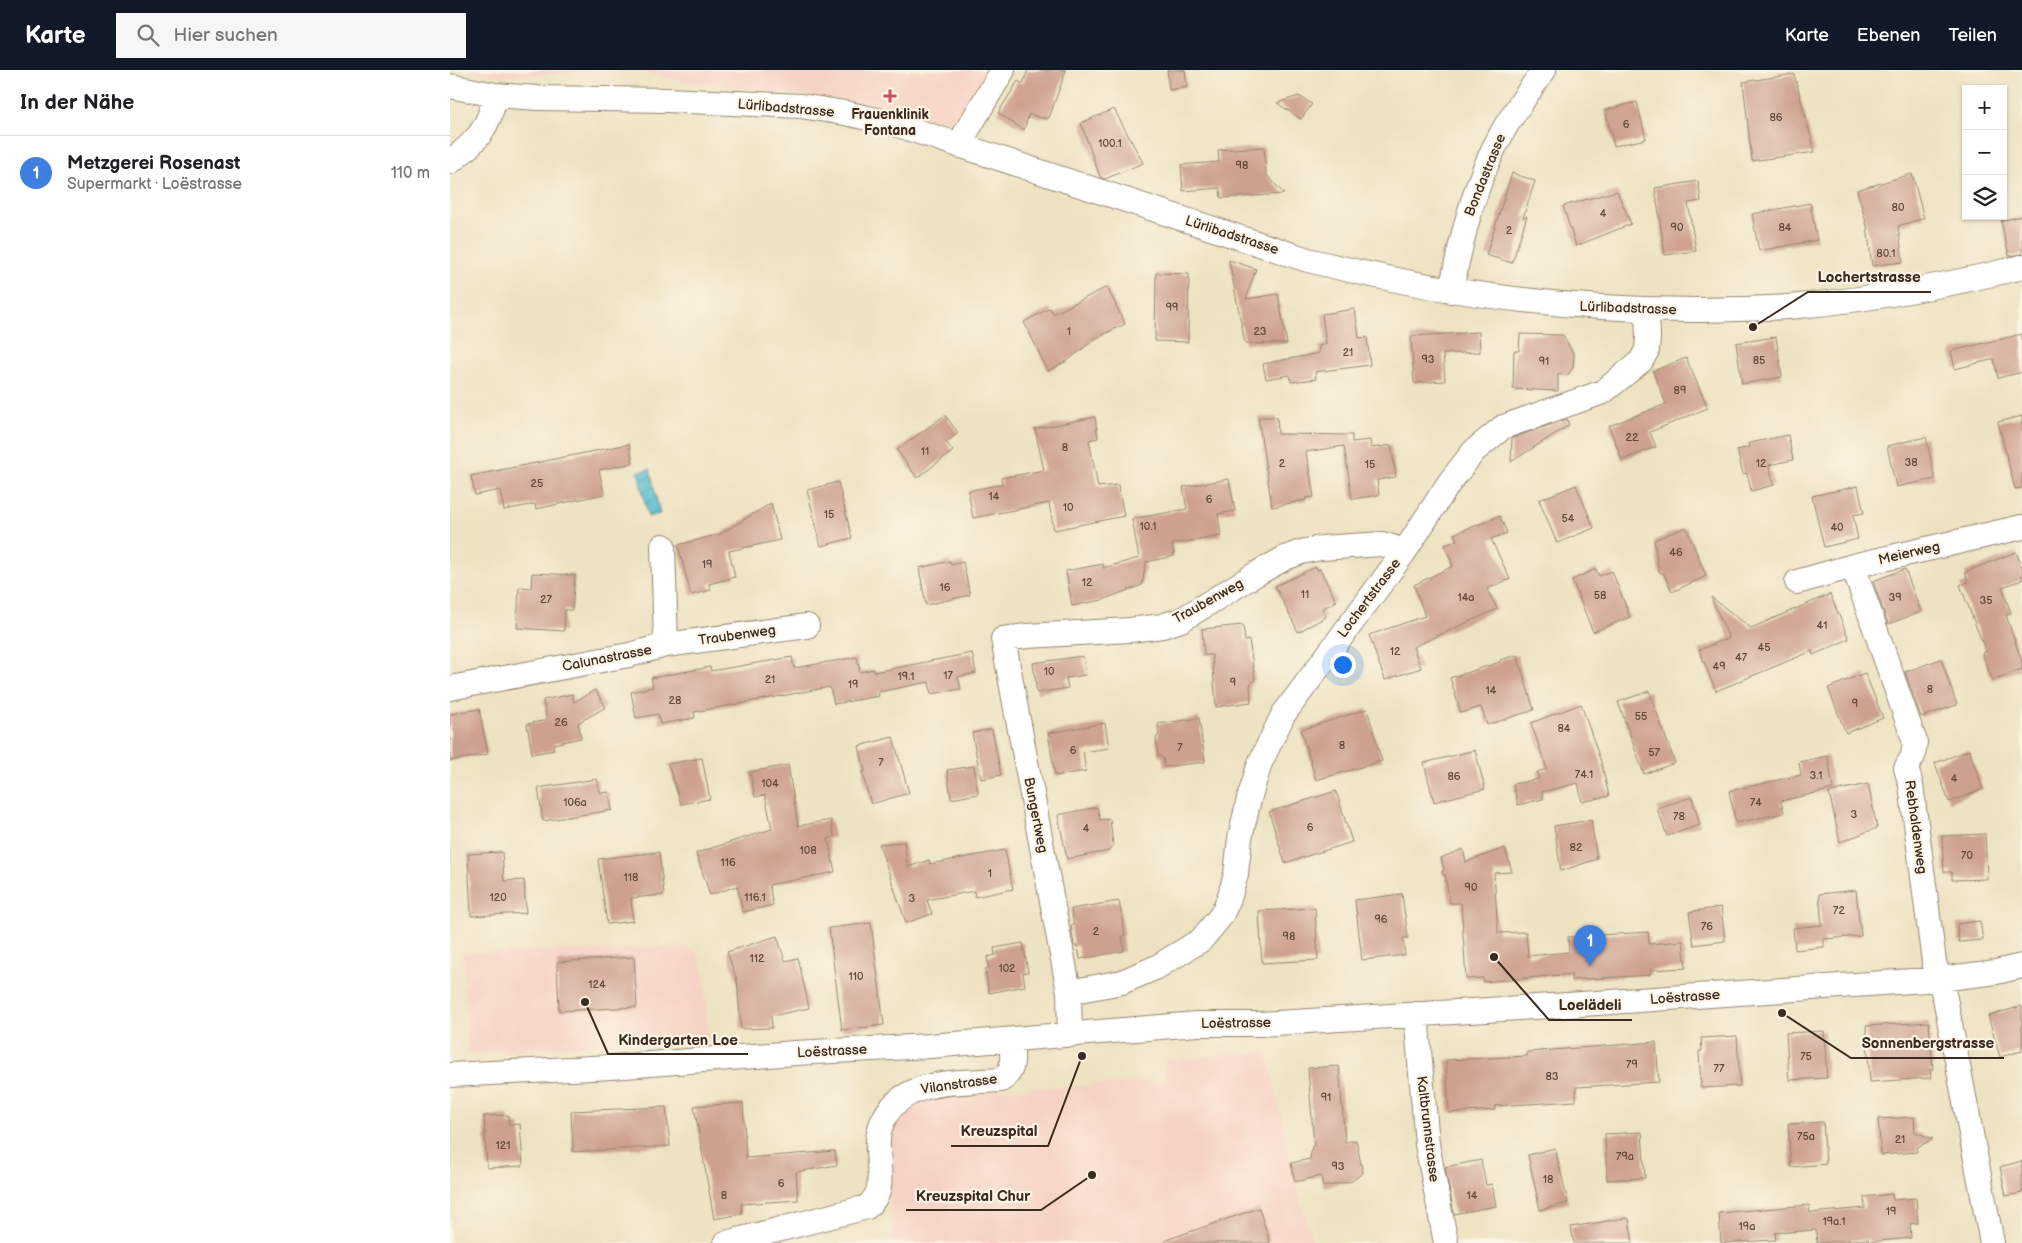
<!DOCTYPE html>
<html lang="de">
<head>
<meta charset="utf-8">
<style>
  body { margin:0; font-family:"Balsamiq Sans",sans-serif; background:#f6f6f6; color:#202124 }
  .controls { position:absolute; right:15px; top:15px; display:grid; overflow:hidden; border-radius:0px; box-shadow:0 1px 4px #0004 }
  .controls button { width:45px; height:45px; display:grid; place-items:center; padding:0; border:0; border-bottom:1px solid #e0e0e0; background:#fff; color:#202124; font:25px sans-serif }
  .you { position:absolute; left:892px; top:594px; width:18px; height:18px; margin:-12px; border:4px solid #fff; border-radius:50%; background:#1a73e8; box-shadow:0 0 0 8px #1a73e833 }
  .badge { display:grid; place-items:center; width:32px; height:32px; border-radius:50%; background:#111827; color:#fff; font-size:16px; font-weight:700 }
  .pin { position:absolute; translate:-50% -41px; filter:drop-shadow(0 1px 2px #0008) }
  .pin::after { content:''; position:absolute; top:26px; width:18px; height:15px; background:inherit; clip-path:polygon(0 0,100% 0,50% 100%) }
  .list { margin:0; padding:0; list-style:none }
  h2 { display:flex; justify-content:space-between; align-items:center; height:65px; margin:0; padding:0 20px; font-size:21px }
  h2 small { font-size:16px; font-weight:400; color:#757577 }
  .list li { display:grid; grid-template-columns:32px 1fr auto; gap:15px; align-items:center; box-sizing:border-box; height:75px; padding:0 20px; border-top:1px solid #e0e0e0 }
  .list b { display:block; font-size:19px; white-space:nowrap }
  .list p { margin:0; font-size:16px; white-space:nowrap; color:#757577 }
  .list em { font-size:16px; font-style:normal; color:#757577 }
  .icon { flex:none; width:28px; height:28px; fill:none; stroke:currentColor; stroke-width:2; stroke-linecap:round; stroke-linejoin:round }
  .map { position:relative; flex:none; width:1572px; height:1173px; overflow:hidden }
  header { display:flex; align-items:center; gap:30px; box-sizing:border-box; height:70px; padding:0 25px; background:#111827; color:#fff }
  header strong { font-size:24px }
  nav { display:flex; gap:28px; margin-inline-start:auto; font-size:18px }
  .search { width:350px; height:45px; background:#f6f6f6; display:flex; align-items:center; gap:12px; box-sizing:border-box; padding:0 18px; border-radius:0px; color:#757577; font-size:19px }
  main { display:flex }
  aside { flex:1; background:#fff }
  .map>svg:first-child { display:block }
</style>
</head>
<body>
<header>
<strong>Karte</strong>
<div class="search"><svg class="icon" aria-label="search" viewBox="0 0 24 24"><circle cx="10" cy="10" r="6"/><path d="M15 15l6 6"/></svg>Hier suchen</div>
<nav><a>Karte</a><a>Ebenen</a><a>Teilen</a></nav>
</header>
<main>
<aside>
<h2>In der Nähe<small></small></h2>
<ul class="list">
<li><span class="badge" style="background:#3f7fe0">1</span><div><b>Metzgerei Rosenast</b><p>Supermarkt · Loëstrasse</p></div><em>110 m</em></li>
</ul>
</aside>
<div class="map">
<svg width="1572" height="1173" viewBox="0 0 1572 1173">
  <defs>
    <pattern id="water-waves" width="16" height="10" patternUnits="userSpaceOnUse" patternTransform="scale(1.25)"><rect width="16" height="10" fill="#52bdce"/><path d="M0 5q4-4 8 0t8 0" fill="none" stroke="#459aa7"/></pattern>
  </defs>
  <rect width="100%" height="100%" fill="#fcf5e5"/>
  <filter id="ink" filterUnits="userSpaceOnUse"><feTurbulence type="fractalNoise" baseFrequency=".02" numOctaves="2"/><feDisplacementMap in="SourceGraphic" scale="10" xChannelSelector="R" yChannelSelector="G"/><feConvolveMatrix kernelMatrix="1 2 1 2 8 2 1 2 1" color-interpolation-filters="sRGB"/></filter>
  <filter id="wash" filterUnits="userSpaceOnUse"><feTurbulence type="fractalNoise" baseFrequency=".0096" numOctaves="4" result="noise"/><feDisplacementMap in="SourceGraphic" scale="20" xChannelSelector="R" yChannelSelector="G"/><feGaussianBlur stdDeviation="1.12" result="paint"/><feColorMatrix in="noise" values="0 0 0 0 0 0 0 0 0 0 0 0 0 0 0 0 0 1.4 0 .05"/><feComposite in="paint" operator="in"/></filter>
  <g filter="url(#wash)">
    <rect width="100%" height="100%" fill="#ede2c1"/>
    <!-- built -->
    <path fill="#f6d1c5" d="M16,0H545L514,44L496,52L479,51L393,30L218,9L192,2L137,1L56,7Z
      M237,877L247,883L253,898L258,967L18,983L13,883Z
      M817,982L851,1134L863,1173H443L437,1076L439,1063L451,1041L484,1024L715,1011V990Z"/>
    <!-- water -->
    <path fill="url(#water-waves)" stroke="#467476" d="M200,399L210,444L198,447L188,402Z"/>
    <g id="blocks">
      <!-- building -->
      <path fill="#cea08f" d="M578,0H616L599,48H591L579,44L574,60L548,43L568,11L573,14Z
        M717,0H735L737,17L719,20Z
        M1344,4L1365,82L1302,91L1293,12Z
        M849,26L862,34L851,49L827,33Z
        M1187,32L1196,69L1164,76L1155,40Z
        M664,39L693,93L655,109L650,107L631,53Z
        M814,77L816,104L834,124L771,128L770,118L733,121L731,95L769,92L768,80Z
        M1062,103L1085,111L1073,148L1077,146L1062,193L1036,185Z
        M1462,104L1474,148L1448,156L1453,192L1422,196L1417,156L1407,120Z
        M1248,111L1251,131L1238,133L1246,181L1215,185L1205,118Z
        M1167,121L1181,154L1126,176L1113,136Z
        M1360,133L1367,170L1309,181L1302,144Z
        M1572,146V184L1559,186L1551,151Z
        M779,190L806,199L796,229L828,224L837,274L795,273Z
        M706,203L739,204L738,272L705,271Z
        M657,217L675,254L646,268L617,291L598,301L574,252L600,238L603,244Z
        M905,239L909,268L917,267L920,295L865,302L866,309L841,312L840,305L816,309L813,294L869,283V276L876,274L872,244Z
        M1029,262L1030,282L993,284L995,311L964,313L961,266Z
        M1070,264L1113,265L1124,285L1123,298L1118,305L1108,304V321L1063,319L1064,281H1069Z
        M1572,264V302L1548,308L1544,289L1505,299L1501,281Z
        M1326,267L1332,307L1292,314L1286,273Z
        M1236,288L1258,338L1200,362L1206,377L1172,390L1159,356L1216,334L1203,301Z
        M495,345L508,363L496,372L503,381L467,408L447,380Z
        M1572,346V418L1565,419L1548,352Z
        M645,347L648,368L639,370L648,417L668,415L674,446L604,460L599,433L523,448L518,421L552,414L551,408L594,400L585,359Z
        M808,347H827L828,364L902,365V372L920,370L921,378L941,375L946,407L927,410L929,425L902,429L894,376L856,382L864,427L856,428V430L822,437Z
        M1117,349L1119,355L1061,392L1062,368Z
        M1338,365L1343,390L1319,395L1324,415L1301,421L1297,403L1293,404L1287,380L1299,377L1298,374L1300,373Z
        M1476,367L1485,409L1446,417L1437,376Z
        M179,374L183,393L149,400L154,424L86,439L85,434L54,440L50,420L25,425L21,406Z
        M779,409L785,441L768,444L771,466L722,474L724,486L696,492L692,515L652,530L622,536L616,501L653,494V498L689,488L682,449L737,439L733,417Z
        M388,412L402,468L371,476L357,420Z
        M1126,415L1144,458L1107,473L1089,430Z
        M1408,416L1414,443L1403,445L1408,469L1374,477L1362,426Z
        M321,433L330,470L279,481L285,507L259,514L261,520L241,525L228,475L270,464Z
        M1050,446L1057,463L1041,469L1060,509L1037,519L1047,539L963,577L971,598L935,610L919,565L975,546L964,515L1003,496L995,475L1007,470L1004,464Z
        M1236,457L1256,506L1222,522L1214,504L1209,502L1204,470Z
        M1566,482L1572,497V510L1552,517L1561,543L1556,545L1572,592V599L1542,610L1532,583L1536,582L1510,515L1518,512L1515,502Z
        M500,491L501,495L513,492L520,525L476,535L469,498Z
        M866,497L867,500L870,499L886,531L872,539L876,547L848,562L825,516Z
        M1146,499L1149,506L1162,501L1180,547L1143,562L1122,510Z
        M1455,499L1471,542L1438,554L1423,511Z
        M82,503L125,505L122,540H115L114,561L67,558L69,517L81,518Z
        M1380,524L1399,569L1363,585L1362,581L1266,621L1249,580L1279,568L1261,527L1301,558Z
        M793,555L795,571L799,570L805,609L800,615L801,632L766,637L762,585H754L752,559Z
        M522,583L526,603L508,607L511,619L481,624L479,612L428,622L429,626L384,634L380,617L244,642L245,648L210,654L208,644L186,648L181,622L203,617L201,608L260,597L261,601L342,587L344,598L407,587L410,602L424,599V602Z
        M1067,585L1084,640L1037,655L1031,637L1011,643L1000,608L1050,592V590Z
        M633,586L636,605L616,608L618,618L587,623L583,593Z
        M1491,589L1507,635L1471,647L1455,602Z
        M1415,603L1433,648L1396,663L1378,618Z
        M145,620L156,637L128,653L131,668L103,674L104,680L82,684L77,654L97,650L93,630L122,624L124,632Z
        M1199,621L1225,693L1194,704L1168,632Z
        M1131,634L1151,692L1159,726L1132,732L1128,713L1092,722L1093,729L1068,735L1063,714L1089,709L1087,702L1097,699L1081,653Z
        M29,639L38,684L0,691V644Z
        M917,639L932,691L866,710L851,660Z
        M749,648L755,692L714,697L713,688L708,685L706,669L709,664L708,654Z
        M655,653L659,678L633,682L636,701L605,706L598,663Z
        M542,659L551,705L531,709L522,663Z
        M443,667L459,723L421,734L412,702H415L409,676Z
        M1025,680L1035,719L984,732L974,693Z
        M1519,680L1533,719L1499,732L1485,693Z
        M1378,686L1383,719L1331,731L1334,743L1286,753L1279,721L1351,705L1349,692Z
        M252,688L260,729L231,734L218,694Z
        M338,695L348,756L381,750L384,767L378,769L385,802L319,815L323,835L293,842L287,816L260,825L246,783L322,759L315,725L305,727L300,702Z
        M524,696L528,724L501,729L497,700Z
        M147,709L150,723L159,722L162,740L93,751L88,718Z
        M1418,714L1427,758L1390,772L1379,722Z
        M886,721L902,772L835,793L819,742Z
        M1242,727L1250,755L1217,766L1207,738Z
        M647,737L650,750L660,749L663,775L659,781L617,789L608,745Z
        M1141,750L1147,789L1111,801L1104,756Z
        M1535,764L1537,809L1502,810V802H1494L1492,766Z
        M454,772L458,797L479,790L480,794L555,780L563,819L525,827L524,821L477,830L482,844L456,853L429,774Z
        M1055,778L1062,802L1044,803L1048,863L1076,862L1078,886L1119,882L1118,867L1198,862L1199,874L1233,871L1236,898L1200,900V905L1121,910V904L1033,912V908L1016,909L1011,833H1000L995,805H993L992,801L994,800L991,788L1013,779L1016,792Z
        M52,782L54,811L74,810L76,843L21,846L18,784Z
        M209,782L214,825L181,828L183,851L157,854L148,789Z
        M1406,820L1411,866L1374,869V877L1345,880L1343,858L1372,855L1369,824Z
        M952,824L958,868H953L955,885L912,890L905,830Z
        M669,831L675,865L672,866L674,881L630,889L628,876H624L621,855H624L621,839Z
        M1271,837L1275,871L1244,875L1239,842Z
        M865,838L868,890L812,893L809,841Z
        M1530,851L1533,870L1509,872L1507,854Z
        M421,853L434,955L392,960L379,858Z
        M327,866L335,891L348,888L359,938L321,946L322,958L291,959L287,910L277,882Z
        M573,873L578,902L573,903L575,916L539,923L535,899L539,898L537,887L545,885L544,878Z
        M184,887L187,937L109,941L107,892Z
        M1572,936V981L1550,987L1538,946Z
        M1479,952L1483,999H1480L1481,1008L1420,1012L1416,956Z
        M1374,961L1377,1008L1339,1010L1336,963Z
        M1287,966L1290,1016L1251,1018L1249,981H1252L1251,968Z
        M1206,972L1209,1012L1126,1017V1031L1045,1036V1040L999,1043L996,990L1077,986V982Z
        M889,996L895,1072L906,1070L913,1103L902,1111L873,1117L871,1106L845,1112L841,1093L860,1089L862,1076H864L858,998Z
        M293,1033L296,1088L385,1081L387,1095L346,1102L348,1130L291,1134L292,1144L264,1149L244,1036Z
        M216,1037L220,1076L123,1082L121,1041Z
        M58,1045L59,1055L70,1054L73,1096L37,1098L34,1046Z
        M1464,1047L1465,1062L1483,1069L1466,1078L1467,1082L1431,1085L1428,1049Z
        M1373,1052L1376,1094L1341,1097L1338,1054Z
        M1192,1062L1195,1108L1157,1110L1155,1064Z
        M1105,1078L1118,1133L1090,1140L1078,1085Z
        M1031,1090L1036,1115L1042,1114L1046,1136L1004,1144L995,1097Z
        M1572,1091V1123L1556,1126L1550,1097Z
        M1442,1124L1443,1130L1466,1128L1468,1153L1460,1154L1461,1168L1419,1172L1418,1169L1367,1173L1366,1160L1325,1163L1326,1170L1271,1173L1269,1143L1359,1135L1360,1143L1415,1138L1414,1127Z
        M809,1138L820,1173H716V1170Z
        M1176,1148L1179,1149L1183,1173H1124L1121,1157Z"/>
    </g>
  </g>
  <g filter="url(#ink)">
    <use href="#blocks" fill-opacity="0" stroke="#948670" stroke-width="1"/>
    <g fill="none" stroke-linecap="round" stroke-linejoin="round">
      <defs>
        <path id="street" d="M0,16L45,25L88,28L216,30L351,36L395,43L445,54L858,190C988,223 1120,241 1255,240C1286,239 1318,239 1349,236C1424,229 1499,215 1572,197
          M510,76L515,64L553,0
          M0,92C27,71 39,59 45,25
          M1001,221C1012,166 1025,110 1053,61C1065,40 1080,20 1094,0
          M1403,496L1465,672L1463,686L1456,698L1461,715L1484,892L1495,928L1542,1173
          M1347,512L1403,496L1572,457
          M216,575L357,556
          M0,618L179,585L216,575L213,476
          M619,922L553,569L577,566L680,560L712,556L731,550L806,504L835,488L851,482L871,478L932,474L955,481
          M966,944L977,1074L996,1173
          M620,965L619,922L672,912L707,897L751,870L771,846L779,829L786,804L790,768L799,729L810,693L833,645L955,481L999,413L1024,381L1053,357L1153,322L1191,291L1197,280L1198,267L1197,240
          M0,1005L161,997L345,983L480,976L747,954H809L1118,935L1490,909L1546,902L1572,896
          M276,1173L417,1137C432,1123 430,1114 429,1095C428,1082 426,1066 432,1053C451,1007 511,1013 551,1010C566,1000 562,987 561,970"/>
      </defs>
      <!-- street casing -->
      <use href="#street" stroke="#948670" stroke-width="26"/>
      <!-- street -->
      <use href="#street" stroke="#fff" stroke-width="24"/>
    </g>
  </g>
  <!-- markers -->
  <path fill="#d1495b" stroke="#fcf5e5" stroke-width="2" d="M437.5 18.5h5v5h5v5h-5v5h-5v-5h-5v-5h5z"/>
  <g text-anchor="middle" dominant-baseline="central" stroke-width="4.5" stroke-linejoin="round" paint-order="stroke">
    <!-- number labels -->
    <g font-size="11" fill="#60483a">
      <text x="1326" y="47">86</text>
      <text x="1176" y="54">6</text>
      <text x="660" y="73">100.1</text>
      <text x="792" y="95">98</text>
      <text x="1448" y="137">80</text>
      <text x="1153" y="143">4</text>
      <text x="1227" y="157">90</text>
      <text x="1335" y="157">84</text>
      <text x="1059" y="160">2</text>
      <text x="1436" y="183">80.1</text>
      <text x="722" y="237">99</text>
      <text x="619" y="261">1</text>
      <text x="810" y="261">23</text>
      <text x="898" y="282">21</text>
      <text x="978" y="289">93</text>
      <text x="1309" y="290">85</text>
      <text x="1094" y="291">91</text>
      <text x="1230" y="320">89</text>
      <text x="1182" y="367">22</text>
      <text x="615" y="377">8</text>
      <text x="475" y="381">11</text>
      <text x="1461" y="392">38</text>
      <text x="832" y="393">2</text>
      <text x="1311" y="393">12</text>
      <text x="920" y="394">15</text>
      <text x="87" y="413">25</text>
      <text x="544" y="426">14</text>
      <text x="759" y="429">6</text>
      <text x="618" y="437">10</text>
      <text x="379" y="444">15</text>
      <text x="1118" y="448">54</text>
      <text x="698" y="456">10.1</text>
      <text x="1387" y="457">40</text>
      <text x="1226" y="482">46</text>
      <text x="257" y="494">19</text>
      <text x="637" y="512">12</text>
      <text x="495" y="517">16</text>
      <text x="855" y="524">11</text>
      <text x="1150" y="525">58</text>
      <text x="1016" y="527">14a</text>
      <text x="1445" y="527">39</text>
      <text x="96" y="529">27</text>
      <text x="1536" y="530">35</text>
      <text x="1372" y="555">41</text>
      <text x="1314" y="577">45</text>
      <text x="945" y="581">12</text>
      <text x="1291" y="587">47</text>
      <text x="1269" y="596">49</text>
      <text x="599" y="601">10</text>
      <text x="498" y="605">17</text>
      <text x="456" y="606">19.1</text>
      <text x="320" y="609">21</text>
      <text x="783" y="612">9</text>
      <text x="403" y="614">19</text>
      <text x="1480" y="619">8</text>
      <text x="1041" y="620">14</text>
      <text x="225" y="630">28</text>
      <text x="1405" y="633">9</text>
      <text x="1191" y="646">55</text>
      <text x="111" y="652">26</text>
      <text x="1114" y="658">84</text>
      <text x="892" y="675">8</text>
      <text x="730" y="677">7</text>
      <text x="623" y="680">6</text>
      <text x="1204" y="682">57</text>
      <text x="431" y="692">7</text>
      <text x="1134" y="704">74.1</text>
      <text x="1366" y="705">3.1</text>
      <text x="1004" y="706">86</text>
      <text x="1504" y="708">4</text>
      <text x="320" y="713">104</text>
      <text x="125" y="732">106a</text>
      <text x="1306" y="732">74</text>
      <text x="1404" y="744">3</text>
      <text x="1229" y="746">78</text>
      <text x="860" y="757">6</text>
      <text x="636" y="758">4</text>
      <text x="1126" y="777">82</text>
      <text x="358" y="780">108</text>
      <text x="1517" y="785">70</text>
      <text x="278" y="792">116</text>
      <text x="540" y="803">1</text>
      <text x="181" y="807">118</text>
      <text x="1021" y="817">90</text>
      <text x="48" y="827">120</text>
      <text x="305" y="827">116.1</text>
      <text x="462" y="828">3</text>
      <text x="1389" y="840">72</text>
      <text x="931" y="849">96</text>
      <text x="1257" y="856">76</text>
      <text x="646" y="861">2</text>
      <text x="839" y="866">98</text>
      <text x="307" y="888">112</text>
      <text x="557" y="898">102</text>
      <text x="406" y="906">110</text>
      <text x="147" y="914">124</text>
      <text x="1356" y="986">75</text>
      <text x="1182" y="994">79</text>
      <text x="1269" y="998">77</text>
      <text x="1102" y="1006">83</text>
      <text x="876" y="1027">91</text>
      <text x="1356" y="1066">75a</text>
      <text x="1450" y="1069">21</text>
      <text x="53" y="1075">121</text>
      <text x="1175" y="1086">79a</text>
      <text x="888" y="1096">93</text>
      <text x="1098" y="1109">18</text>
      <text x="331" y="1113">6</text>
      <text x="274" y="1125">8</text>
      <text x="1022" y="1125">14</text>
      <text x="1441" y="1141">19</text>
      <text x="1384" y="1151">19a.1</text>
      <text x="1297" y="1156">19a</text>
    </g>
    <!-- street labels -->
    <g font-size="14" fill="#3b2a1e" stroke="#fcf5e5">
      <text transform="translate(336 38) rotate(5)">Lürlibadstrasse</text>
      <text transform="translate(1035 105) rotate(-68)">Bondastrasse</text>
      <text transform="translate(782 165) rotate(18)">Lürlibadstrasse</text>
      <text transform="translate(1178 238) rotate(2)">Lürlibadstrasse</text>
      <text transform="translate(1459 483) rotate(-13)">Meierweg</text>
      <text transform="translate(919 528) rotate(-53)">Lochertstrasse</text>
      <text transform="translate(758 531) rotate(-29)">Traubenweg</text>
      <text transform="translate(287 565) rotate(-8)">Traubenweg</text>
      <text transform="translate(157 588) rotate(-11)">Calunastrasse</text>
      <text transform="translate(586 745) rotate(79)">Bungertweg</text>
      <text transform="translate(1466 757) rotate(82)">Rebhaldenweg</text>
      <text transform="translate(1235 927) rotate(-4)">Loëstrasse</text>
      <text transform="translate(786 953) rotate(-1)">Loëstrasse</text>
      <text transform="translate(382 981) rotate(-3)">Loëstrasse</text>
      <text transform="translate(509 1014) rotate(-8)">Vilanstrasse</text>
      <text transform="translate(978 1059) rotate(83)">Kaltbrunnstrasse</text>
    </g>
    <!-- poi labels -->
    <g font-size="14" font-weight="bold" fill="#3b2a1e" stroke="#fcf5e5">
      <text x="440" y="44">Frauenklinik<tspan x="440" dy="16">Fontana</tspan></text>
    </g>
  </g>
  <!-- callouts -->
  <path fill="none" stroke="#3b2a1e" stroke-width="2" d="M1303 257L1358 222H1481M1044 887L1099 950H1182M135 932L158 984H298M1332 943L1401 988H1554M632 986L598 1076H501M642 1105L591 1140H456"/>
  <g fill="#3b2a1e" stroke="#fcf5e5" stroke-width="2">
    <circle cx="1303" cy="257" r="5"/>
    <circle cx="1044" cy="887" r="5"/>
    <circle cx="135" cy="932" r="5"/>
    <circle cx="1332" cy="943" r="5"/>
    <circle cx="632" cy="986" r="5"/>
    <circle cx="642" cy="1105" r="5"/>
  </g>
  <g font-size="15" text-anchor="middle" font-weight="bold" fill="#3b2a1e" stroke="#fcf5e5" stroke-width="4.5" stroke-linejoin="round" paint-order="stroke">
    <text x="1419" y="212">Lochertstrasse</text>
    <text x="1140" y="940">Loelädeli</text>
    <text x="228" y="975">Kindergarten Loe</text>
    <text x="1478" y="978">Sonnenbergstrasse</text>
    <text x="549" y="1066">Kreuzspital</text>
    <text x="523" y="1131">Kreuzspital Chur</text>
  </g>
</svg>
<div class="controls">
<button>+</button>
<button>−</button>
<button><svg class="icon" aria-label="layers" viewBox="0 0 24 24"><path d="M12 4l9 5-9 5-9-5zM3 14l9 5 9-5"/></svg></button>
</div>
<div class="you"></div>
<div class="pin badge" style="left:1140px;top:896px;background:#3f7fe0">1</div>
</div>
</main>
</body>
</html>
